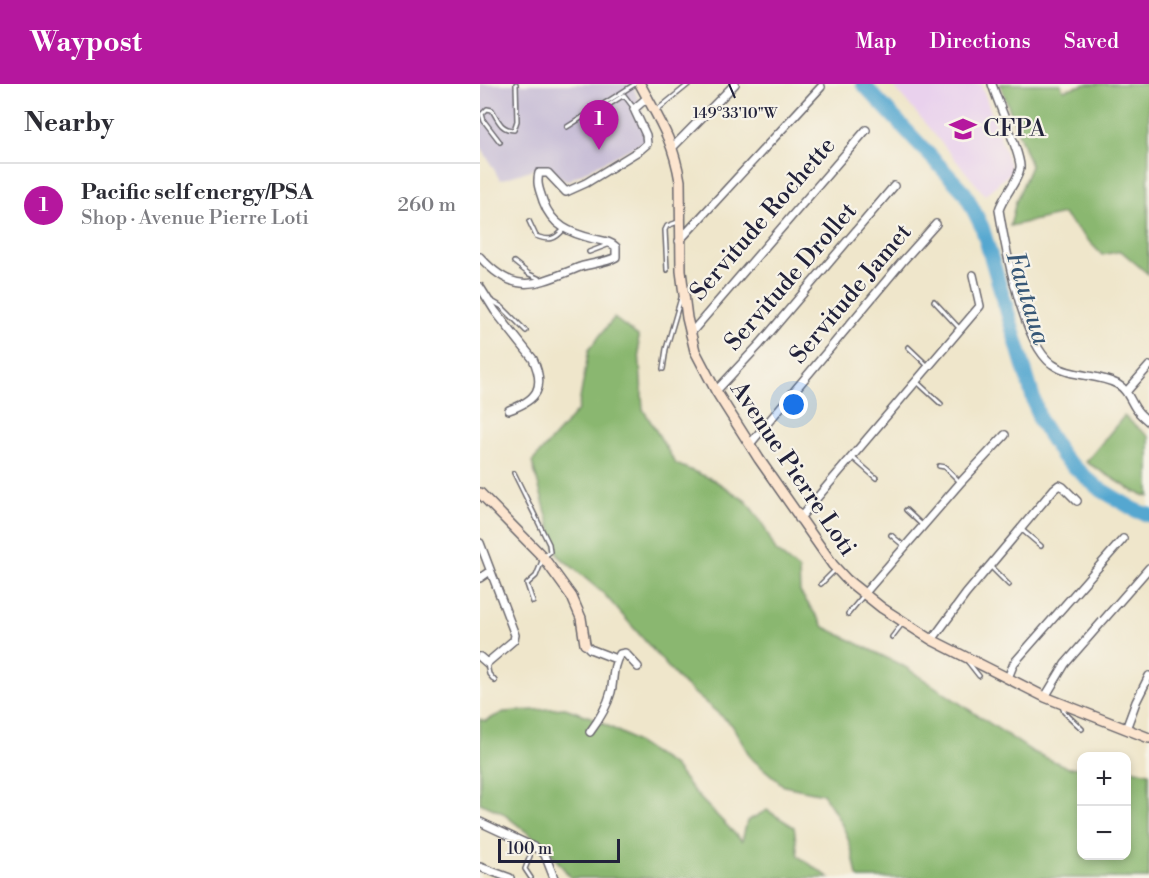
<!DOCTYPE html>
<html lang="en">
<head>
<meta charset="utf-8">
<style>
  body { margin:0; font-family:"Libre Bodoni",serif; background:#f7f7f7; color:#2b2b33 }
  .controls { position:absolute; right:18px; bottom:18px; display:grid; overflow:hidden; border-radius:12px; box-shadow:0 3px 9px #0003 }
  .controls button { width:54px; height:54px; display:grid; place-items:center; padding:0; border:0; border-bottom:2px solid #e1e1e2; background:#fff; color:#2b2b33; font:30px sans-serif }
  .scale { position:absolute; left:18px; bottom:15px; width:122px; box-sizing:border-box; padding-left:6px; border:3px solid #22223b; border-top:0; font-size:16px; line-height:21px; white-space:nowrap; color:#22223b; -webkit-text-stroke:4px #f7f3e8; paint-order:stroke }
  .you { position:absolute; left:314px; top:321px; width:21px; height:21px; margin:-15px; border:4px solid #fff; border-radius:50%; background:#1a73e8; box-shadow:0 0 0 9px #1a73e833 }
  .badge { display:grid; place-items:center; width:39px; height:39px; border-radius:50%; background:#b5179e; color:#fff; font-size:20px; font-weight:700 }
  .pin { position:absolute; translate:-50% -50px; filter:drop-shadow(0 2px 3px #0008) }
  .pin::after { content:''; position:absolute; top:32px; width:21px; height:18px; background:inherit; clip-path:polygon(0 0,100% 0,50% 100%) }
  .list { margin:0; padding:0; list-style:none }
  h2 { display:flex; justify-content:space-between; align-items:center; height:78px; margin:0; padding:0 24px; font-size:26px }
  h2 small { font-size:20px; font-weight:400; color:#7c7c81 }
  .list li { display:grid; grid-template-columns:39px 1fr auto; gap:18px; align-items:center; box-sizing:border-box; height:84px; padding:0 24px; border-top:2px solid #e1e1e2 }
  .list b { display:block; font-size:22px; white-space:nowrap }
  .list p { margin:0; font-size:20px; white-space:nowrap; color:#7c7c81 }
  .list em { font-size:20px; font-style:normal; color:#7c7c81 }
  .map { position:relative; flex:none; width:669px; height:794px; overflow:hidden }
  header { display:flex; align-items:center; gap:36px; box-sizing:border-box; height:84px; padding:0 30px; background:#b5179e; color:#fff }
  header strong { font-size:28px }
  nav { display:flex; gap:33px; margin-inline-start:auto; font-size:21px }
  main { display:flex }
  aside { flex:1; background:#fff }
  .map>svg:first-child { display:block }
</style>
</head>
<body>
<header>
<strong>Waypost</strong>
<nav><a>Map</a><a>Directions</a><a>Saved</a></nav>
</header>
<main>
<aside>
<h2>Nearby<small></small></h2>
<ul class="list">
<li><span class="badge">1</span><div><b>Pacific self energy/PSA</b><p>Shop · Avenue Pierre Loti</p></div><em>260 m</em></li>
</ul>
</aside>
<div class="map">
<svg width="669" height="794" viewBox="0 0 669 794">
  <rect width="100%" height="100%" fill="#f7f3e8"/>
  <filter id="ink" filterUnits="userSpaceOnUse"><feTurbulence type="fractalNoise" baseFrequency=".0167" numOctaves="2"/><feDisplacementMap in="SourceGraphic" scale="12" xChannelSelector="R" yChannelSelector="G"/><feConvolveMatrix kernelMatrix="1 2 1 2 8 2 1 2 1" color-interpolation-filters="sRGB"/></filter>
  <filter id="wash" filterUnits="userSpaceOnUse"><feTurbulence type="fractalNoise" baseFrequency=".008" numOctaves="4" result="noise"/><feDisplacementMap in="SourceGraphic" scale="24" xChannelSelector="R" yChannelSelector="G"/><feGaussianBlur stdDeviation="1.35" result="paint"/><feColorMatrix in="noise" values="0 0 0 0 0 0 0 0 0 0 0 0 0 0 0 0 0 1.4 0 .05"/><feComposite in="paint" operator="in"/></filter>
  <g filter="url(#wash)">
    <rect width="100%" height="100%" fill="#efe6cb"/>
    <!-- built -->
    <path fill="#e9d1ed" d="M412,0H501L532,87L505,111Z"/>
    <!-- industrial -->
    <path fill="#c9bfd7" d="M0,0H153L171,54L87,97L63,82L20,96L0,61Z"/>
    <!-- forest -->
    <path fill="#8ab76f" stroke="#566c55" stroke-width="1.5" d="M520,0H581L583,6L607,0H669L668,190L641,167L622,171L583,130L530,142L536,117L551,82Z
      M134,234L158,252L163,325L196,380L234,396L266,417L282,439L296,467L319,486L320,508L344,543L425,583L553,668L589,684L601,683L602,772H646L647,684L669,689V794H379L377,792C371,756 364,740 343,710L304,702L271,674L252,641L201,598L124,510L78,471L52,378L98,326L109,265Z
      M644,332L669,353V413L655,408L606,378Z
      M85,624L113,634L145,651L194,682L216,710L262,757L267,737L287,726L314,743L318,772L350,794H91L67,764L21,728L0,719V635L5,637L24,628Z"/>
    <g fill="none" stroke-linecap="round" stroke-linejoin="round">
      <!-- river -->
      <path stroke="#55a7d0" stroke-width="15" d="M383,0L485,109L502,143L560,337L583,373L618,404L657,427L669,431"/>
    </g>
  </g>
  <g filter="url(#ink)">
    <g fill="none" stroke-linecap="round" stroke-linejoin="round">
      <defs>
        <path id="lane" d="M124,24L144,11L153,23
          M177,26L209,0
          M87,43L155,0
          M20,58L4,37L2,30L7,25L12,26C18,36 21,46 34,46L37,37L36,0
          M49,137L56,152C69,157 75,156 84,145
          M109,168L130,160
          M34,178L49,190L60,195
          M187,186L185,146L187,142L198,138
          M12,217L22,223L46,247
          M454,217L480,245
          M428,263L448,282
          M183,285L186,265L201,214
          M437,298L461,320
          M372,373L396,394
          M459,382L465,383L479,397
          M34,389L69,460L70,468L65,472
          M426,426L442,441
          M541,445L561,462
          M411,451L424,462
          M511,483L529,501
          M341,500L355,486
          M53,518L47,500L56,492L62,477
          M368,530L383,512
          M412,553L422,540
          M488,578L499,592
          M7,580L9,590L15,597
          M582,622L584,628L602,645
          M50,772L45,785L51,794"/>
        <path id="street" d="M512,0C517,17 542,73 540,84C538,98 523,112 519,126C525,162 543,260 572,280C591,294 616,289 637,300C648,306 649,315 656,325C659,330 665,334 669,338
          M193,63L255,0
          M199,157L341,3
          M0,173C36,213 56,200 100,183C112,179 125,179 136,173V163C130,157 122,157 114,155C90,149 72,142 63,117C60,107 56,100 59,89H68L86,108L106,99L160,66L167,60L166,51L154,25L168,13
          M0,203L15,227L53,275C66,304 57,316 29,326
          M210,250L386,46
          M236,307L280,260L414,102
          M647,307L669,282
          M270,360L422,178L456,140
          M319,435L500,222L493,191
          M0,459L35,551L34,556L7,579L0,573
          M0,494L10,487
          M384,510L481,398L525,351
          M452,556L486,510L574,405L579,401L583,403L597,417
          M105,560L110,565L136,575
          M528,594L534,579L643,455
          M565,613L585,580L669,484
          M646,645L656,618L669,592
          M110,648C119,636 127,623 131,608C134,595 132,582 140,570L145,569L158,583
          M0,738L60,766L65,771L74,794
          M0,783L30,794"/>
        <path id="secondary" d="M160,0C179,36 193,55 200,97L201,187L207,234L215,267L236,307L279,375L353,481L367,496L402,524L452,556L565,613L669,654
          M0,409L63,473L92,513L101,534L105,560"/>
      </defs>
      <!-- lane casing -->
      <use href="#lane" stroke="#6a676d" stroke-width="6"/>
      <!-- street casing -->
      <use href="#street" stroke="#6a676d" stroke-width="10"/>
      <!-- secondary casing -->
      <use href="#secondary" stroke="#6a676d" stroke-width="12"/>
      <!-- lane -->
      <use href="#lane" stroke="#fff" stroke-width="3"/>
      <!-- street -->
      <use href="#street" stroke="#fff" stroke-width="7"/>
      <!-- secondary -->
      <use href="#secondary" stroke="#fce5cf" stroke-width="9"/>
    </g>
  </g>
  <!-- ticks -->
  <path fill="none" stroke="#22223b" stroke-width="2" d="M249,0L255,14"/>
  <!-- icons -->
  <defs>
    <symbol id="university-bare" viewBox="-9 -9 18 18"><path d="M0-5L7-2L0 1L-7-2ZM-4 1L0 2.5L4 1V4Q0 6-4 4Z" fill="#b5179e" stroke="#f7f3e8" stroke-width="2.5" paint-order="stroke"/></symbol>
  </defs>
  <g fill-rule="evenodd">
    <use href="#university-bare" x="464" y="26" width="38" height="38"/>
  </g>
  <g text-anchor="middle" dominant-baseline="central" stroke-width="4.5" stroke-linejoin="round" paint-order="stroke">
    <!-- poi labels -->
    <g font-size="24" fill="#22223b" stroke="#f7f3e8" text-anchor="start">
      <text x="503" y="45">CFPA</text>
    </g>
    <!-- street labels -->
    <g font-size="24" fill="#22223b" stroke="#f7f3e8">
      <text transform="translate(283 135) rotate(-49)">Servitude Rochette</text>
      <text transform="translate(311 193) rotate(-49)">Servitude Drollet</text>
      <text transform="translate(371 210) rotate(-50)">Servitude Jamet</text>
      <text transform="translate(313 385) rotate(56)">Avenue Pierre Loti</text>
    </g>
    <!-- water labels -->
    <g font-size="26" font-style="italic" fill="#365777" stroke="#f7f3e8">
      <text transform="translate(548 214) rotate(73)">Fautaua</text>
    </g>
  </g>
  <g font-size="15" text-anchor="middle" fill="#22223b" stroke="#f7f3e8" stroke-width="4.5" stroke-linejoin="round" paint-order="stroke">
    <text x="255" y="34">149°33'10"W</text>
  </g>
</svg>
<div class="controls">
<button>+</button>
<button>−</button>
</div>
<div class="scale">100 m</div>
<div class="you"></div>
<div class="pin badge" style="left:119px;top:66px">1</div>
</div>
</main>
</body>
</html>
